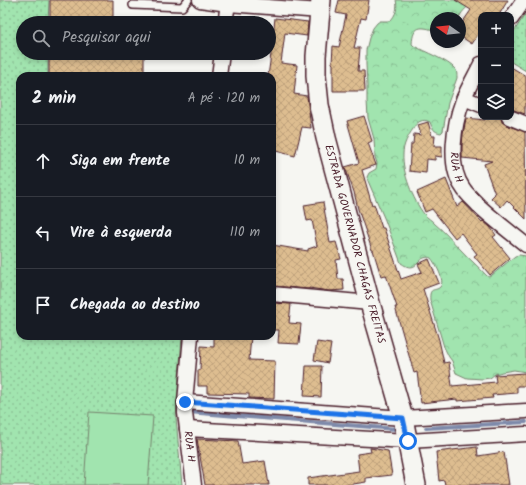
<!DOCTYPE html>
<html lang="pt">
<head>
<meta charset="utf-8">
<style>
  body { margin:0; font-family:Kalam,sans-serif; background:#20242c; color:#f1f3f6 }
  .controls { position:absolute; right:12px; top:12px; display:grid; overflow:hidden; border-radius:8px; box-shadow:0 2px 6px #0003 }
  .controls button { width:36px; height:36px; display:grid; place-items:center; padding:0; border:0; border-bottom:1px solid #363941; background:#171b24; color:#f1f3f6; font:20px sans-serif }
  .compass { position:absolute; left:430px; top:12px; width:36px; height:36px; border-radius:50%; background:#171b24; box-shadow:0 2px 6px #0003; rotate:285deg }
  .stop { position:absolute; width:12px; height:12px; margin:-9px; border:3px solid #1a73e8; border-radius:50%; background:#fff }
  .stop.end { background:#1a73e8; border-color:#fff; box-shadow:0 1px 4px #0008 }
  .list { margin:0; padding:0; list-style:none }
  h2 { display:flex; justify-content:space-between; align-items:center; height:52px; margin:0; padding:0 16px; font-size:17px }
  h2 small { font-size:13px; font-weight:400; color:#9ea1a6 }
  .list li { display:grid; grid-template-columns:26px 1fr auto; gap:12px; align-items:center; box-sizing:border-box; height:72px; padding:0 16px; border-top:1px solid #363941 }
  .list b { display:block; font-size:15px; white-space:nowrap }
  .list em { font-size:13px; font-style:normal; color:#9ea1a6 }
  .icon { flex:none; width:22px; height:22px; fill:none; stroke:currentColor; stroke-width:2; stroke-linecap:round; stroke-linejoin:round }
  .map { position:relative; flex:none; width:526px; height:485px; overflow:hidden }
  .search { position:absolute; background:#171b24; box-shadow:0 2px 6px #0003; left:16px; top:16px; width:260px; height:44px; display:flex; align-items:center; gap:10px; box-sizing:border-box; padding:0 14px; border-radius:22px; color:#9ea1a6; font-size:15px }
  .panel { position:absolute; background:#171b24; box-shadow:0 2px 6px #0003; left:16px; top:72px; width:260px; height:268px; border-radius:12px }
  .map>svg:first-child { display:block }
</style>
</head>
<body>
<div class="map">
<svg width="526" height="485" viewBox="0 0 526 485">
  <defs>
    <pattern id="grass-dots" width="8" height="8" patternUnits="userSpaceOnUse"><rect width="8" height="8" fill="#a1e4af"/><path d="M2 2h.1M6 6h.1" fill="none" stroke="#8cc397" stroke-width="1.8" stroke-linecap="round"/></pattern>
    <pattern id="forest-crowns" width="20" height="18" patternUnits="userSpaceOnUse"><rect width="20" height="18" fill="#a1e4af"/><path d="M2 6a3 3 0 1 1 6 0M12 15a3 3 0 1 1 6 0" fill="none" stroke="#8cc397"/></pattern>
    <pattern id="building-cross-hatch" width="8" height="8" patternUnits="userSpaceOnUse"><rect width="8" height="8" fill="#ddbd90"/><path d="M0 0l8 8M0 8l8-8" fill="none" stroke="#bfa27c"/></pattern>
  </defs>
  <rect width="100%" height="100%" fill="#f6f6f2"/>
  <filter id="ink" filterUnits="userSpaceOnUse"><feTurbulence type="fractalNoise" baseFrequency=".025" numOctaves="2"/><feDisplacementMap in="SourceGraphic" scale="8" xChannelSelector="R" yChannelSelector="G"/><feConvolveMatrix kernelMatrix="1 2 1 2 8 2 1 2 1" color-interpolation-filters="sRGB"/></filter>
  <g filter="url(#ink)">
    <!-- grass -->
    <path fill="url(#grass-dots)" stroke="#76826d" d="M0,0H49L48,23H23V53H48V76H20V336H182L176,418L182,485H0Z
      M526,13V71L511,62V36Z"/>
    <!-- forest -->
    <path fill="url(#forest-crowns)" stroke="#76826d" d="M396,0H473C469,7 462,10 459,18H436V31C421,26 413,25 412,44L414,46C423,51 449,61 455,69C457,71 457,75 457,78L448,103L443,131L441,133C434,132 432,128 430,122C423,118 416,122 413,129C408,136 403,145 403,154C402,172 413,200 424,214C427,218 432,220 435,224C445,232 453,242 461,250C469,259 479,267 487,276L489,277L492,275L515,256L519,255L526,256V372L514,370L502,372L495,374L490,378L483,379L467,378L456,373L452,361L449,357L444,347L430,300C429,286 435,292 440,287C446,281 435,263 431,258C429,257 427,257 424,258C421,259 422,260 419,262C413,269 408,268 401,263L385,220L368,181L367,177L369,173L376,169L377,163L375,157L374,139L368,118L367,101V86L366,64V50L369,38L373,28L377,23L380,21H390C396,15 398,8 396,0Z"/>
    <!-- park -->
    <path fill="#a1e4af" stroke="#76826d" d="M89,412L153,416L148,485H84Z"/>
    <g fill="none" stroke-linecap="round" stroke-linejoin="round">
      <!-- stream -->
      <path stroke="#7e8aaa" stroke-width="4" d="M188,412L396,429
        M426,428L526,422"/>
    </g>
    <!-- building -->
    <path fill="url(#building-cross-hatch)" stroke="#4a1f2b" d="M50,0H113V23H50Z
      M339,0H369L366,19L361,18L354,48H360L358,71H364L365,91H333V64L332,63L333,46L339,47L346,15L336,13Z
      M455,0H508L499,15H481V30L472,44L460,36V26L471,10Z
      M275,18L308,22L307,36L285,33L281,63L297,65L294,94L307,96L311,128L302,127L295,156L272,150V76H268L270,62Z
      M49,53H144V75H49Z
      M511,67L526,76V104L525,103V114L511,109Z
      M364,116L372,141L368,143L376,165L362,170L372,205L374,204L382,228H384L401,279L422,272L418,264L429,259L439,283L423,289L439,340L444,363L449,362L452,386L496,382L495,375L525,373V386H517V393L492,395L493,398L457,401V399L421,403L417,372L414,373L395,307H397L386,275L381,276L373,250H372L358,209L354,192L345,167L359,163L347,121Z
      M485,117L501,118L502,122L506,125L525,132L526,219L507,200L501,207L491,198L495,194L484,164L492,161L462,158V145L463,134L466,118L485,120Z
      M428,122L432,136H435L434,146H442V157L435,156V160L427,159L426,173L409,171L411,144H413L414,134L421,135L418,125Z
      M446,179L457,207L463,202L482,222L483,221L490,227L496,235L493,237L510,258L490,275L474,256L477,254L461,233L455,238L432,209L425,212L417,192Z
      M323,202L330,243L336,242L341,259L336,260L338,279H343L344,290L329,291L309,288V289L272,286V245L308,251V249L317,246L312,220L307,221L304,205Z
      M272,303L291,304L289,323L301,324L299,344L278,343L279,330H272Z
      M214,336H251L249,360L275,361L274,399L249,398V394L207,393V386H198V370H200L201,346L214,347Z
      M317,342L331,344L328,363L314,360Z
      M306,366H322L321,397L304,396Z
      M197,439L238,441L242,464L265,461L269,485H205Z
      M477,447L478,456L504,452L509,485H445L444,480L439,481L436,452Z
      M370,448L388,451L392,475L366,478V482L347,485H308V478L359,471L357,454L371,452Z"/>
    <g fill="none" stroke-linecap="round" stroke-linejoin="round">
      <defs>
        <path id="service" d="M133,5L182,7L188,0"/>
        <g id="minor">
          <path d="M200,0L228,4L320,11"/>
          <path d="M511,19L524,0"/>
          <path d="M225,23L228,4"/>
          <path id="s1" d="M481,64C475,76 468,88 463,100C454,124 447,166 463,188C467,195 474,200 479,206C494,220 510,232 526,245"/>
          <path d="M219,76L222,53"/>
          <path d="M464,98L481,105"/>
          <path d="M509,117L526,124"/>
          <path d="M272,294L370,303"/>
          <path id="s2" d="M191,336L185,402V413L194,485"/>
          <path d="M185,402L403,418L526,411"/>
          <path d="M187,429L408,441L526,434"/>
        </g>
        <g id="secondary">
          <path id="s3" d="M321,0L316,56V76L319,105L326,138L370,303L403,418L416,485"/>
        </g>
      </defs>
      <!-- service casing -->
      <use href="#service" stroke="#4a1f2b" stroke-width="10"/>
      <!-- minor casing -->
      <use href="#minor" stroke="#4a1f2b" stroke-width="17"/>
      <!-- secondary casing -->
      <use href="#secondary" stroke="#4a1f2b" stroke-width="22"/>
      <!-- service -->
      <use href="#service" stroke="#f6f6f2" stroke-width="7"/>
      <!-- minor -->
      <use href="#minor" stroke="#f6f6f2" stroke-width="14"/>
      <!-- secondary -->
      <use href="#secondary" stroke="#f6f6f2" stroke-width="19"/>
    </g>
  </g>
  <g fill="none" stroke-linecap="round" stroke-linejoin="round" filter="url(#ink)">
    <!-- route -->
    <path stroke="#1a73e8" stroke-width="5" d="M185,402L403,418L408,441"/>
  </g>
  <g text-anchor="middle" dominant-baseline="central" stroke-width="3" stroke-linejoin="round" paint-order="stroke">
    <!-- street labels -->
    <g font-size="11" fill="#4a1f2b" stroke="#f6f6f2">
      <text stroke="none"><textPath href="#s1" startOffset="109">RUA H</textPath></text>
      <text stroke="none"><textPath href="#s3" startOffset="249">ESTRADA GOVERNADOR CHAGAS FREITAS</textPath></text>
      <text stroke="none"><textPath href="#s2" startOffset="111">RUA H</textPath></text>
    </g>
  </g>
</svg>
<div class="controls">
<button>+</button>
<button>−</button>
<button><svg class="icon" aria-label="layers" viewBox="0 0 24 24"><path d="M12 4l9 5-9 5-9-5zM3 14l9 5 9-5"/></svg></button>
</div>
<svg class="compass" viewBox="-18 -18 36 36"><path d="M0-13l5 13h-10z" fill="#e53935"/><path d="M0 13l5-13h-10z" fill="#9ea1a6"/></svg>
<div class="stop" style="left:408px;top:441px"></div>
<div class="stop end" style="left:185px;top:402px"></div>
<div class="search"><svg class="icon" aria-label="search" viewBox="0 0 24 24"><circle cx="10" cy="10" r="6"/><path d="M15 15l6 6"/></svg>Pesquisar aqui</div>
<section class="panel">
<h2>2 min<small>A pé · 120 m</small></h2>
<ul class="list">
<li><svg class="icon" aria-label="ahead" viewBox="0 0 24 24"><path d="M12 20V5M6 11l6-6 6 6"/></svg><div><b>Siga em frente</b></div><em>10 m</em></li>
<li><svg class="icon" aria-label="left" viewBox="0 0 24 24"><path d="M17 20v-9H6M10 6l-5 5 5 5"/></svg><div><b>Vire à esquerda</b></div><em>110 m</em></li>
<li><svg class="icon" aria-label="arrive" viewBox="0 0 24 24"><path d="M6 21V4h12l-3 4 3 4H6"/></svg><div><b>Chegada ao destino</b></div></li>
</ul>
</section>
</div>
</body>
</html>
